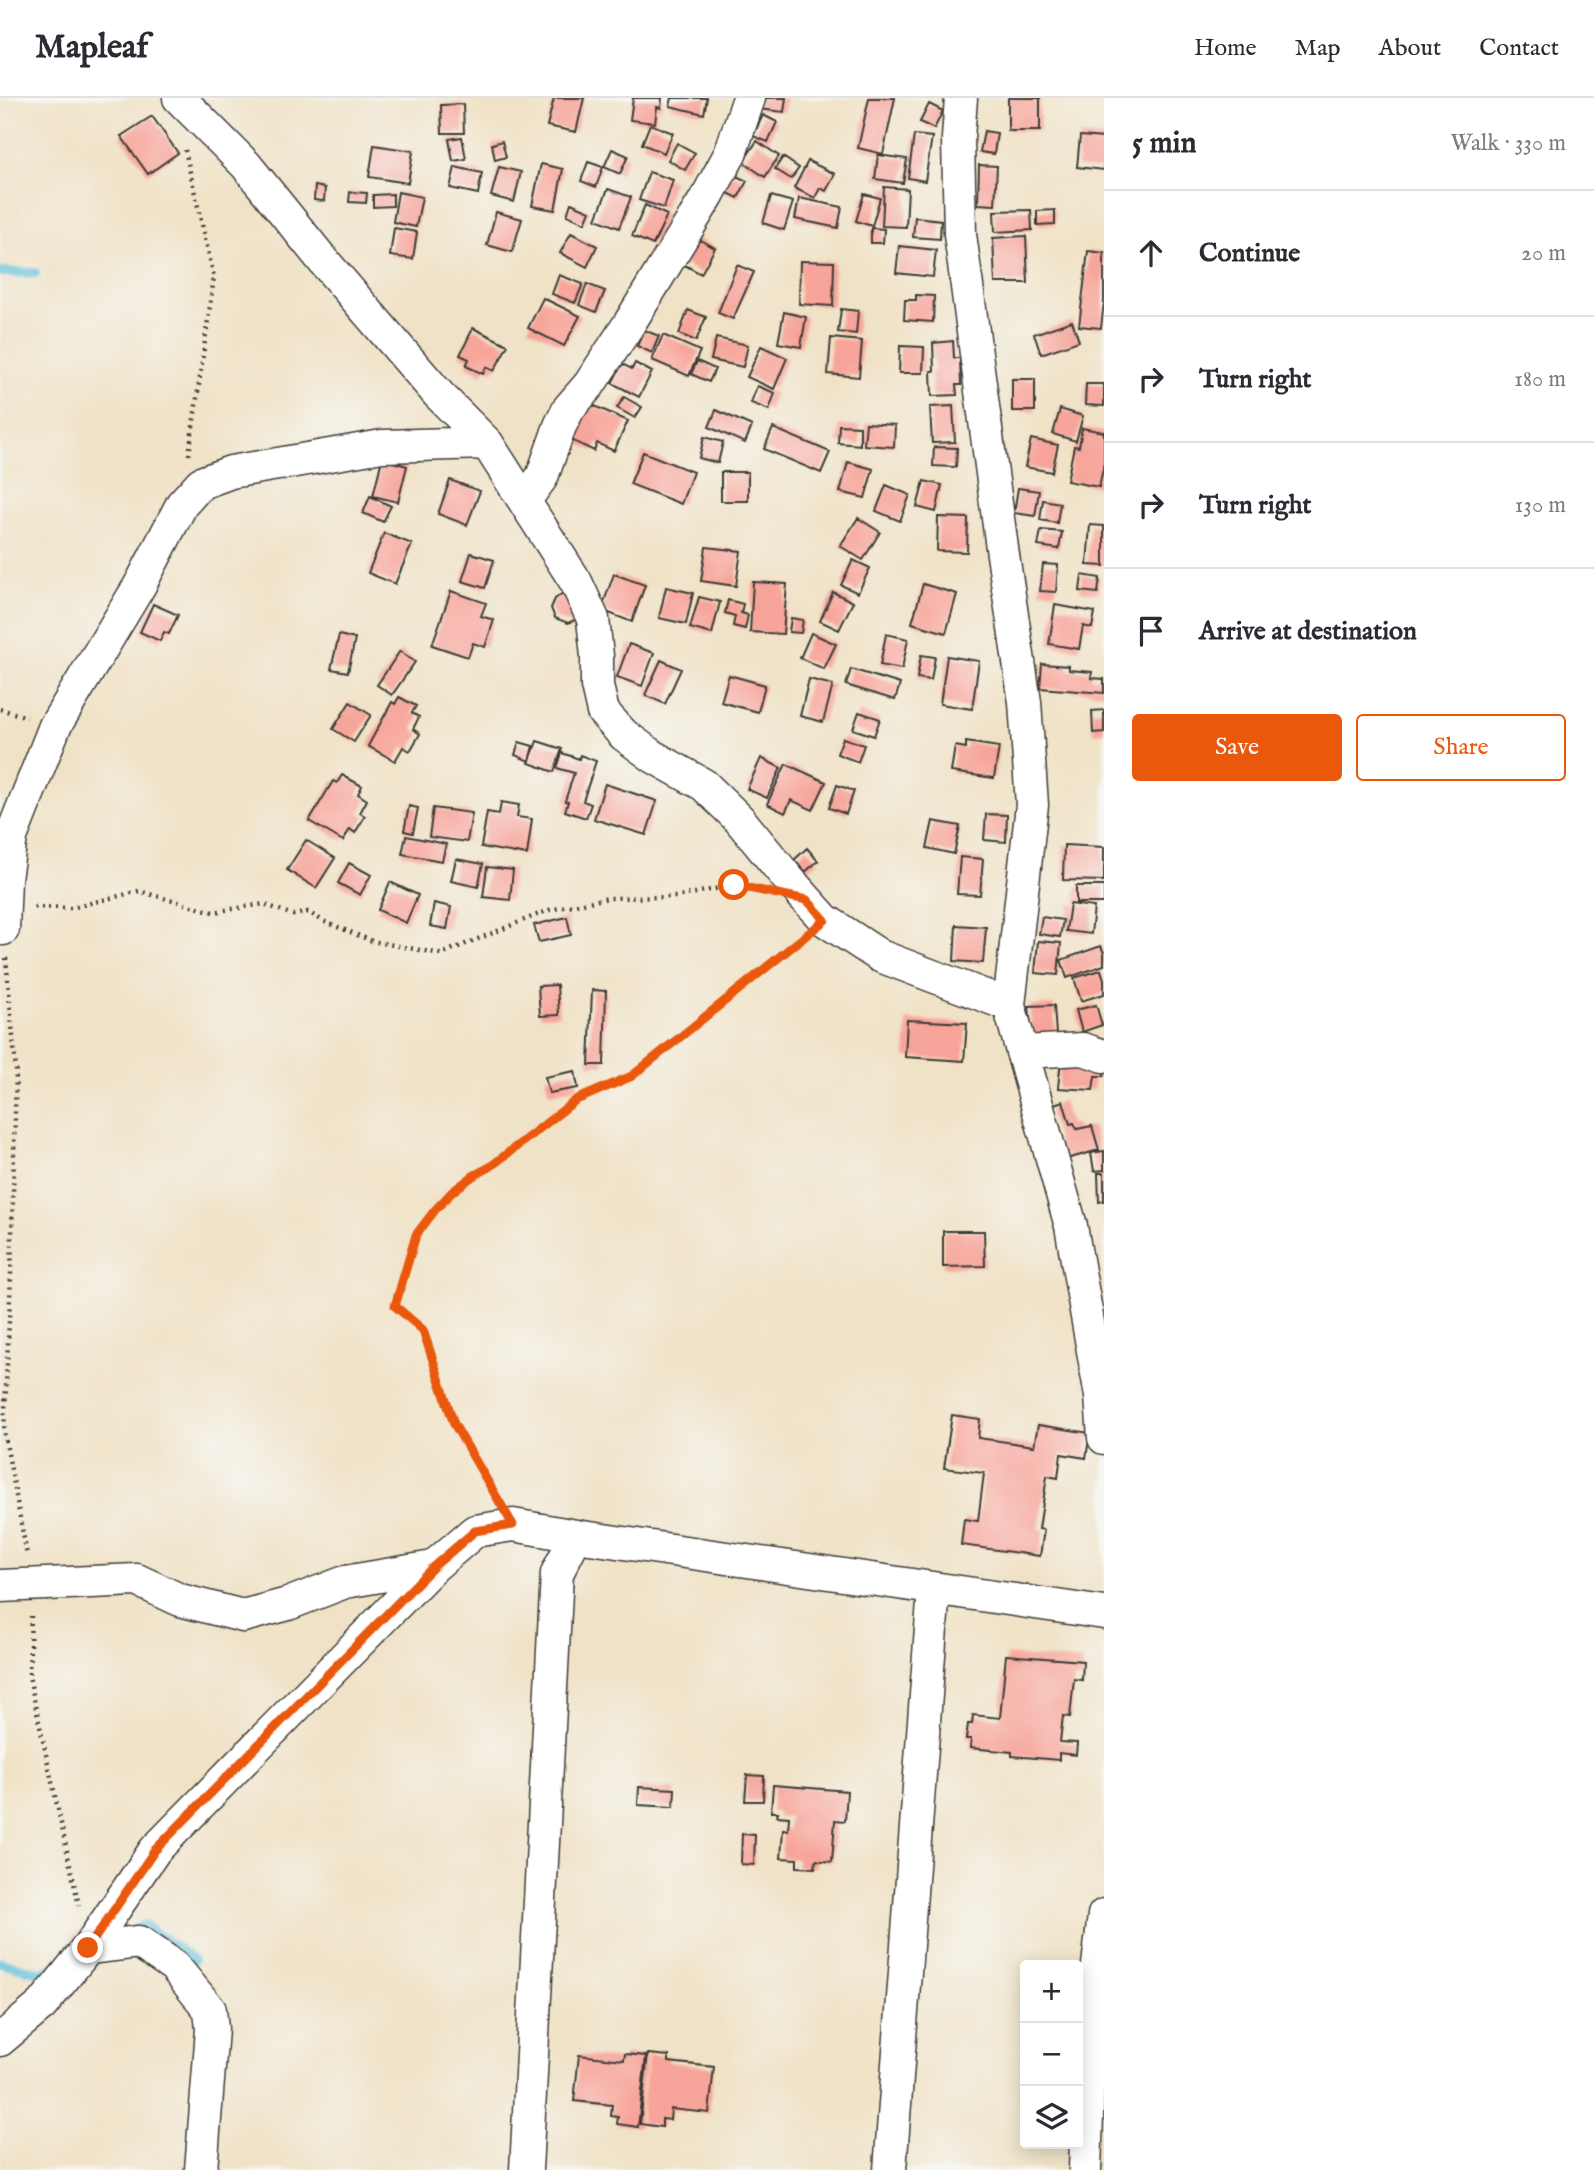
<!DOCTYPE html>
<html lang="en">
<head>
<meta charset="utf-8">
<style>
  body { margin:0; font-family:"IM FELL English",serif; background:#f2f2f3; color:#2b2b33 }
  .controls { position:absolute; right:21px; bottom:21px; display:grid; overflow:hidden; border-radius:7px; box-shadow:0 4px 18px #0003 }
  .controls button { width:63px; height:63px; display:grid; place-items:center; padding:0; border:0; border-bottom:2px solid #e1e1e2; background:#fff; color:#2b2b33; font:35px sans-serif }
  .stop { position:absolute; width:21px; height:21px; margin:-16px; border:5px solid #ea580c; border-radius:50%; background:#fff }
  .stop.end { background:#ea580c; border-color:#fff; box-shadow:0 2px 7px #0008 }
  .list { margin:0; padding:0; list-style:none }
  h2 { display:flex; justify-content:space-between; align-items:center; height:91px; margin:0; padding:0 28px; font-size:30px }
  h2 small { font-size:23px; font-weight:400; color:#7c7c81 }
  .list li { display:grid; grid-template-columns:46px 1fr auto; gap:21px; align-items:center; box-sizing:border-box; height:126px; padding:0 28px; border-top:2px solid #e1e1e2 }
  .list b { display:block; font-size:26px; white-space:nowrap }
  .list em { font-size:23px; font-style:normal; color:#7c7c81 }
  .actions { display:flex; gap:14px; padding:21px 28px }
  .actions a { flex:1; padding:16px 0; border:2px solid #ea580c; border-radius:7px; text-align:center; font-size:24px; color:#ea580c }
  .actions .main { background:#ea580c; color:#fff }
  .icon { flex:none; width:38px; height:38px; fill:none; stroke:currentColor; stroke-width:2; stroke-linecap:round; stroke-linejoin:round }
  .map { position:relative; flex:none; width:1104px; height:2072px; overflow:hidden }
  header { display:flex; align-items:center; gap:42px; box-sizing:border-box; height:98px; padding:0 35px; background:#fff; border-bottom:2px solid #e1e1e2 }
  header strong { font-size:33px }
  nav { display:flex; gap:38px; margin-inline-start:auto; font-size:24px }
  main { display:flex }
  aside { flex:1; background:#fff }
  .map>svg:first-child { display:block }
</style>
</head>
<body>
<header>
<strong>Mapleaf</strong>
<nav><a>Home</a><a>Map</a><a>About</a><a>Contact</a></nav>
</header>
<main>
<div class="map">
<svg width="1104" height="2072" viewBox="0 0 1104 2072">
  <rect width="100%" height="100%" fill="#f6f6f2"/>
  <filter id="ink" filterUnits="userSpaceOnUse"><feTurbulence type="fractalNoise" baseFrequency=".0143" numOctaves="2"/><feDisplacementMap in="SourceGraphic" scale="14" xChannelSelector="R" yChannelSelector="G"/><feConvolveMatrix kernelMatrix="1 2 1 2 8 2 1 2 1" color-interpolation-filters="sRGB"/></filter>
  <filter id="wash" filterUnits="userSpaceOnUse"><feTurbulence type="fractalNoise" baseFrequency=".00686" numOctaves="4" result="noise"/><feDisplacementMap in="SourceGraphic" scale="28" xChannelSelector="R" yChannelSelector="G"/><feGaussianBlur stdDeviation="1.57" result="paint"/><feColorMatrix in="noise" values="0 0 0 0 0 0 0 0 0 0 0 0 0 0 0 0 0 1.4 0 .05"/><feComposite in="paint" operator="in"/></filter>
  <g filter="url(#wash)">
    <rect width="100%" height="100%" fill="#f0e2c6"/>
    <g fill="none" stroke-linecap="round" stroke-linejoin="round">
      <!-- stream -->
      <path stroke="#5abed8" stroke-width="10" d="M0,174L35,175
        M129,1834L144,1827L193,1862
        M0,1864L43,1875L61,1865"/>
    </g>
    <g id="blocks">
      <!-- building -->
      <path fill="#f7a49a" d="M554,0H584L576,34L547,28Z
        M633,0H662L661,10L657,9L655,25L630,22Z
        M672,0H707L704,16L670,8Z
        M759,0H786L784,14L758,11Z
        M869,0H895L883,56L858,50Z
        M1008,0H1040V33H1008Z
        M463,6L464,35H442L441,7Z
        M929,6L943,13L934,31L920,24Z
        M763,17L777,24L768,44L753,38Z
        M152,18L178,55L148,76L121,38Z
        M650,26L673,35L664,55L642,46Z
        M984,33L997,35L994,56L980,54Z
        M914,37L932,39L925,83L908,80Z
        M1080,38L1104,40V72L1077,69Z
        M462,39L466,61L453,63L449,41Z
        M502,43L506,59L495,62L492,46Z
        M757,43L779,58L765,79L743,64Z
        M677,45L695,55L685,72L668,62Z
        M374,47L413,53L408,85L369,79Z
        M612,51L628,58L620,76L604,69Z
        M878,57L907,61L903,85L875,81Z
        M783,59L799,70L791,81L775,71Z
        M808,63L835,76L826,93L820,90L815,100L794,90Z
        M588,64L603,69L596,89L581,83Z
        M541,66L563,71L555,112L532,108Z
        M979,67L997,68L995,107L978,106Z
        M455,69L482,75L478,96L450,90Z
        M499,69L521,74L514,104L491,98Z
        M649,74L673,82L664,110L639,102Z
        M730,75L747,83L738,100L722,92Z
        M315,88L325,90L324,103L314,102Z
        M884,89L908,91L906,129L882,128Z
        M608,91L631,99L619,130L596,121Z
        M350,94L367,95L366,105L349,104Z
        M398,94L422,99L416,129L393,124Z
        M393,96V108L373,109V97Z
        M864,96L880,100L872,128L856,123Z
        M771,98L793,104L784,132L763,125Z
        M799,100L842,109L838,130L795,121Z
        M571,105L590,113L585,125L567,117Z
        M645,107L667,117L653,147L632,138Z
        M1031,112L1032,132L995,134L994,113Z
        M1055,112V126L1037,127V113Z
        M496,114L522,121L512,154L487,147Z
        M915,119L941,122L940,141L913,139Z
        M394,130L417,134L413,161L390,158Z
        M871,130L884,131L883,145H871Z
        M571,135L597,148L587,169L560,155Z
        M1026,138L1028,185H995L993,140Z
        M695,139L715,150L701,176L681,165Z
        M899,148L936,152L933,179L896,175Z
        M1088,153L1104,155V204L1101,230L1079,228Z
        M800,163L834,164L833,208L799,206Z
        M737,167L754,174L733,221L718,215Z
        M559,177L583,186L575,205L552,196Z
        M587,186L605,193L596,214L579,207Z
        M916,197L934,198L933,224L904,222L905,202H916Z
        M543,200L580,218L564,248L528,230Z
        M841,211L858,213L856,236L838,234Z
        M688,212L706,219L696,243L679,236Z
        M784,214L806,219L801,249L778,245Z
        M1072,223L1079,243L1041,256L1034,236Z
        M473,230L508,247L494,273L486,269L483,276L466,268L469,261L460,257Z
        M644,232L659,238L652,255L637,248Z
        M663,237L700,253L689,278L652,262Z
        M716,240L748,247L743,269L711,262Z
        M831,240L862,243L859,279L828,276Z
        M953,243L954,260H960L961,287H956L957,297L932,298L931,273H934L933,245Z
        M761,248L787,260L774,291L747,279Z
        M900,248L924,249L923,275H899Z
        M697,263L715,271L709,284L691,276Z
        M635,265L652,274L639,299L612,285L622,266L632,271Z
        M1012,281H1035V313H1012Z
        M1086,286H1104V308L1085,307Z
        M757,288L775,295L769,312L751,305Z
        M624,299L642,309L635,320L617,310Z
        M588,305L628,323L614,353L597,345L594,353L571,342Z
        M953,308L955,344L932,345L930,309Z
        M1060,311L1083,318L1076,343L1053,336Z
        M716,312L752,328L745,345L709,329Z
        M866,325L895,327L894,349L864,347Z
        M839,327L860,328V347L838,345Z
        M773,330L830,354L821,375L764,351Z
        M1082,330L1104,334V366L1099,389L1067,383L1074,348L1079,349Z
        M704,339L723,344L718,365L699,360Z
        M1031,341L1058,347L1052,374L1025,369Z
        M934,349L957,350L956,369L933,368Z
        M643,354L693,374L681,406L630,386Z
        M382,361L407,368L398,404L373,398Z
        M848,364L873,371L865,400L840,394Z
        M721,374H748V403H721Z
        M450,382L480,393L467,427L438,416Z
        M924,383L942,387L936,414L917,409Z
        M886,387L910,397L900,423L876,413Z
        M1018,390L1039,393L1035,418L1014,415Z
        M370,398L391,408L383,424L363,415Z
        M1043,402L1060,405L1057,425L1040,422Z
        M938,419L968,420L967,454L937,453Z
        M858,420L880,434L863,462L840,448Z
        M1090,427L1104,428V468L1087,467Z
        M1041,432L1062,434L1059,451L1038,448Z
        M384,435L412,446L395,486L368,475Z
        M706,449L741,453L736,488L701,483Z
        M471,455L494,462L485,490L462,483Z
        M853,462L870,470L858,495L841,487Z
        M1043,466L1058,467L1056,494L1040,493Z
        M614,476L645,487L632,524L601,512Z
        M1082,477L1100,480L1098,495L1080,493Z
        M753,484L787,486L783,536L750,534Z
        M923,486L957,496L946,535L912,525Z
        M666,489L693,495L686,526L659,520Z
        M451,493L486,505L481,518L494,522L485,549L473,545L468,559L432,547Z
        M833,494L853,504L839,532L820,523Z
        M563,495H567L577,521L568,525L555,520L551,510L555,501Z
        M699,499L720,504L712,536L690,530Z
        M728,502L743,506L741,515L748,517L745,531L733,528L735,518L725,515Z
        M153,506L178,517L169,536L164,534L160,543L140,534Z
        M1055,507L1095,514L1092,530L1083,528L1079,551L1049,546Z
        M791,520L803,522L801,535L789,534Z
        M811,535L836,546L824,571L800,560Z
        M886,536L908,541L902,571L880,567Z
        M339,537L355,541L348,574L331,571Z
        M629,546L654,555L642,588L617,579Z
        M400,553L415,564L392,597L377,587Z
        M921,557L935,559L931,582L917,580Z
        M947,558L979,563L972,611L940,606Z
        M661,562L681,571L665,606L645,597Z
        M1042,566L1069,568V572L1092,574L1091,580L1104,581V595L1040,590Z
        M851,571L900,586L895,602L846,587Z
        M729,577L765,587L758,614L721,604Z
        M809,581L833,587L823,624L800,618Z
        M399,599L416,608L412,615L419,619L413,631L420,636L410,653L403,649L395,663L368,648L392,604L395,606Z
        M350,604L371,617L354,644L333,631Z
        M1104,612V634L1093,635L1092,613Z
        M859,614L880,621L874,638L853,631Z
        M843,640L864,647L858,664L837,656Z
        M537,643L562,651L554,674L529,665Z
        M519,644L533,648L529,663L515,657Z
        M966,644L999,649L994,680L951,674L955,648L966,650Z
        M562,655L579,661L580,657L596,663L583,703L591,706L586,720L565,713L568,704L565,703L574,675L557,670Z
        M761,660L781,670L767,700L747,691Z
        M786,666L826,684L813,712L791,702L785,715L767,706Z
        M342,677L362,688L358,696L367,702L360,715L365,718L355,735L350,731L343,743L309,723L333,683L337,685Z
        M605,686L657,703L646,737L594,721Z
        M837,687L854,693L846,716L829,710Z
        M501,704L519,707L517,719L532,721L527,757L481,749L487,714L499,716Z
        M409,708L418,710L413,735L404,733Z
        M433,710L472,715L467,744L429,739Z
        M986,716L1007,717L1006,744L984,742Z
        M933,723L960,728L954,756L927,750Z
        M406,738L446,746L442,763L402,756Z
        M306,742L335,760L316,790L287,772Z
        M1064,747L1104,749V783L1063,782Z
        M807,750L818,763L805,774L794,762Z
        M960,759L983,761L980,797L957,796Z
        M456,761L483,766L478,789L451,783Z
        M349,765L371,777L360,797L338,785Z
        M487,769L513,772L510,802L483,799Z
        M390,784L418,797L406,825L378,812Z
        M1076,788H1104V805H1076Z
        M434,805L451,809L447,831L430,828Z
        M1070,806L1094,809L1091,836L1066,833Z
        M567,819L571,837L539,844L534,827Z
        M1042,819L1063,822L1060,839L1039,836Z
        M956,827L986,829L983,865L954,863Z
        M1038,843L1061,845L1058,877L1035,875Z
        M1101,848L1104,855V867L1067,880L1061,862Z
        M1101,872L1104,881V896L1081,903L1074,880Z
        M557,887L559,917L540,918L538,888Z
        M592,892L606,893L604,967H589Z
        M1054,907L1056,937L1032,939L1029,908Z
        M1096,907L1102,927L1082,934L1076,912Z
        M907,922L967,925L964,963L905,959Z
        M1061,961L1104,969V978H1095L1093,992L1058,990Z
        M575,973L578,990L549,995L545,979Z
        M1063,1003L1070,1026L1074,1025L1077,1031L1092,1028L1099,1052L1063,1062L1049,1012L1055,1010L1054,1006Z
        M1104,1053V1072L1094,1073L1091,1055Z
        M1098,1075H1104V1103L1099,1104Z
        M943,1133H984L985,1168L943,1169Z
        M952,1317L980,1321L978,1340L1034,1348L1038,1327L1090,1335L1086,1360L1061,1356L1058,1380L1047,1378L1039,1431L1044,1432L1040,1458L961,1447L964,1421L978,1423L984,1375L944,1370Z
        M1006,1557L1083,1563L1082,1582L1074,1581L1070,1619L1063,1618L1060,1644L1077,1645L1076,1657L1059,1655V1662L1012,1658V1654L970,1650L971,1641H966L968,1626H972L973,1617L1000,1620Z
        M747,1677L764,1678L763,1703H745Z
        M773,1687L847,1693L845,1723L835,1722L832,1764L816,1762L815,1770L797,1769V1761L781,1760L783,1731L788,1732L789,1719L777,1718L778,1714H771Z
        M639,1689L675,1691L674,1709L638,1707Z
        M742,1736L755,1737L754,1767L741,1766Z
        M625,1956L646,1958L638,2029L617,2026L618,2019L611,2018L612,2007L574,2003L579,1957L624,1962Z
        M648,1956L669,1958V1964L714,1969L709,2015L671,2011L670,2022L662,2021V2029L640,2026Z"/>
    </g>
  </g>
  <g filter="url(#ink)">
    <use href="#blocks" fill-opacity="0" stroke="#3c3a36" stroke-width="2"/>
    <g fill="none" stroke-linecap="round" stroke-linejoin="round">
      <defs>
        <path id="minor" d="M179,0L246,67L321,160L439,297L487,345L576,484L593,521L597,558V588L603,614L624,637L654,659L704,687L739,721L790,783L825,822L880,858L1009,907
          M961,0L958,40L960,136L1002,450L1025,604L1032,707L1009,907L1071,1128L1101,1298L1104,1340
          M519,394H531L542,379L560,328L569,310L589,287L629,226L708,97L730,56L749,0
          M3,831L5,781L11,739L55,628L140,487L182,406L201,385L231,374L382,348L487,345
          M1022,954L1083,951L1104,958
          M0,1488L137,1482L180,1502L243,1518L288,1506L345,1484L433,1469
          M88,1850L139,1844L174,1868L210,1912L212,1931L201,2072
          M0,1942L42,1907L88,1850L155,1752L433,1469L475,1433L513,1427L576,1438L1104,1515
          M526,2072L557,1475L576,1438
          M890,2072L934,1491
          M1085,2072L1090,1934L1104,1817"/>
      </defs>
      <!-- minor casing -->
      <use href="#minor" stroke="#3c3a36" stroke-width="35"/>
      <!-- path -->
      <path stroke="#3c3a36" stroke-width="4.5" stroke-dasharray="2 5" stroke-linecap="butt" d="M185,52L214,179L189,357
        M0,611L27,619
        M34,809L71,810L139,793L213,814L264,806L293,817L308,814L323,823L372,843L441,856L549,812L608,800L676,799L734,787L754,791
        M6,860L16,972L11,1178L4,1334L27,1457
        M496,1399L454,1326L423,1232L395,1207L416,1137L435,1112L452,1093L473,1078L490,1069L576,1002L632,978L800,842
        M31,1518L29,1578L79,1808"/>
      <!-- minor -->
      <use href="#minor" stroke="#fff" stroke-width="32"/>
    </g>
  </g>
  <g fill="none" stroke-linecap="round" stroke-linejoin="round" filter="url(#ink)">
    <!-- route -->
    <path stroke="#ea580c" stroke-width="9" d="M88,1850L155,1752L433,1469L475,1433L513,1427L454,1326L423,1232L395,1208L416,1137L435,1112L452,1094L473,1078L490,1069L576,1002L632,978L825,822L807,802L734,787"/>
  </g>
</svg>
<div class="controls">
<button>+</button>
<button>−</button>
<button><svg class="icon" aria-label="layers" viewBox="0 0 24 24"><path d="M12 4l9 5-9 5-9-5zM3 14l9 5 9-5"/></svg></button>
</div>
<div class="stop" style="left:734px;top:787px"></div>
<div class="stop end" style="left:88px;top:1850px"></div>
</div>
<aside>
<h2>5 min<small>Walk · 330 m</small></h2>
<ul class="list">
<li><svg class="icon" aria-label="ahead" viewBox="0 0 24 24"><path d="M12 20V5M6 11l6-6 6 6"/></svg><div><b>Continue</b></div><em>20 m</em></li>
<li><svg class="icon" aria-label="right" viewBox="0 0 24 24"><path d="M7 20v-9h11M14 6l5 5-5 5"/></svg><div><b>Turn right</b></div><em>180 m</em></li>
<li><svg class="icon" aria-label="right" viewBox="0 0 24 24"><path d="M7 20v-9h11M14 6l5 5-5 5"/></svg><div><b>Turn right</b></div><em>130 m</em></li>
<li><svg class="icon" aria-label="arrive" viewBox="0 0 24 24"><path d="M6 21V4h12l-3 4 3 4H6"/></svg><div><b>Arrive at destination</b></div></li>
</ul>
<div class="actions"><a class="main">Save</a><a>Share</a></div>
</aside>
</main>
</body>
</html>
